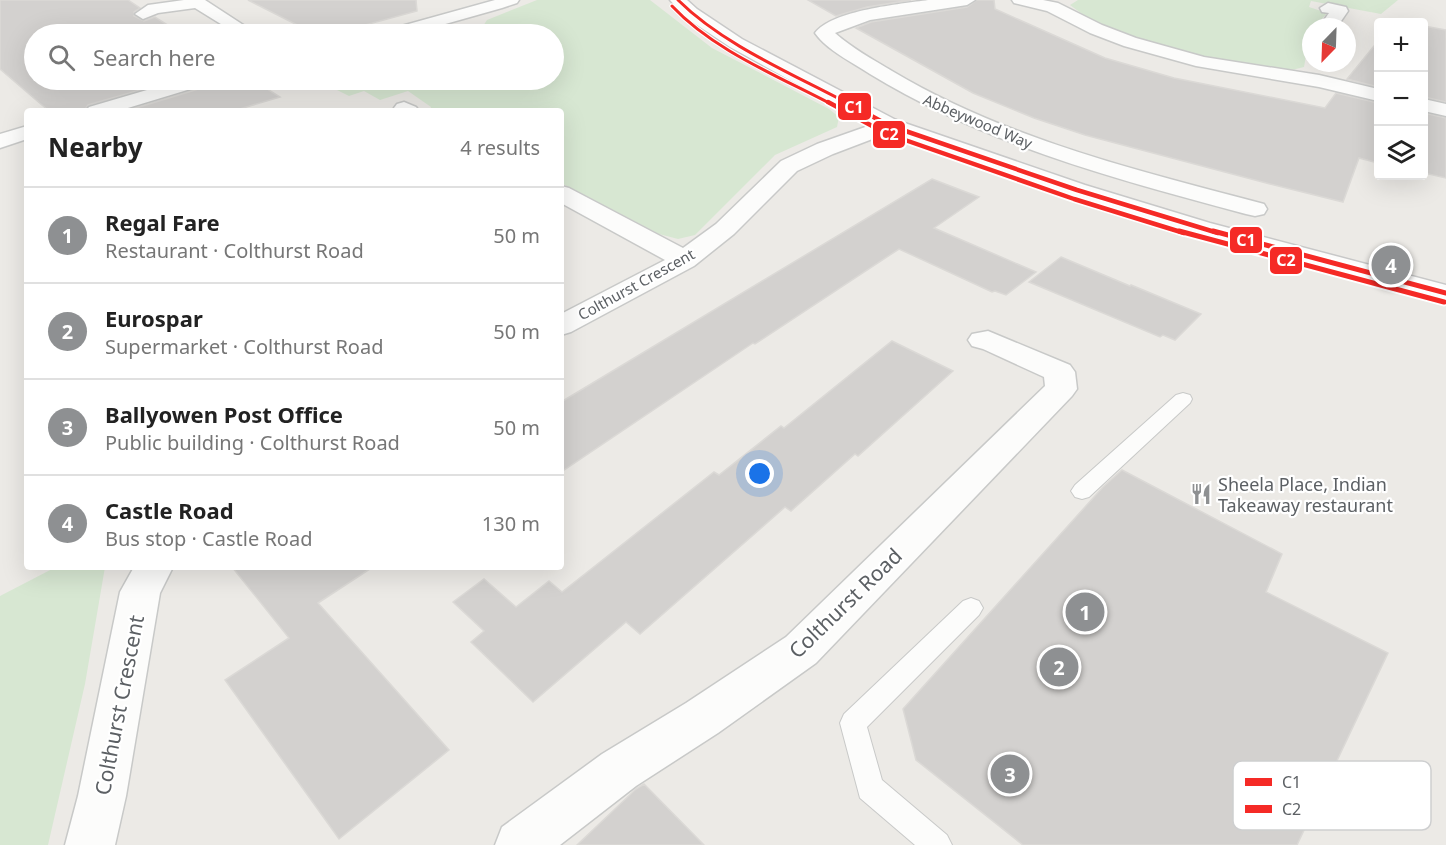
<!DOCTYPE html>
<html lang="en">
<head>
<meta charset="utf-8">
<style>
  body { margin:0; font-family:"Noto Sans",sans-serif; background:#f6f6f6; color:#222 }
  .controls { position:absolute; right:18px; top:18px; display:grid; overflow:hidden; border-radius:6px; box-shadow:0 6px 24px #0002 }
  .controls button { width:54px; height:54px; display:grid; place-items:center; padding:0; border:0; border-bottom:2px solid #e0e0e0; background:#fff; color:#222; font:30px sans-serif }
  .compass { position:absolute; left:1302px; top:18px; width:54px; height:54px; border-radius:50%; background:#fff; box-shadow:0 6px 24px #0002; rotate:203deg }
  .you { position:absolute; left:760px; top:474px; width:21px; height:21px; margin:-15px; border:4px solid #fff; border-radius:50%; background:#1a73e8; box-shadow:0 0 0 9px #1a73e833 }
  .badge { display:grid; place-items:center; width:39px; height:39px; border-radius:50%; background:#8e9092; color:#fff; font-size:20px; font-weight:700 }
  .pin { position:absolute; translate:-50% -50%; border:3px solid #fff; box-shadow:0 2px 6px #0006 }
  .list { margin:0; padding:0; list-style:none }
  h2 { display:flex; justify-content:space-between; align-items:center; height:78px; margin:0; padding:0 24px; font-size:26px }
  h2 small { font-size:20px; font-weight:400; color:#767676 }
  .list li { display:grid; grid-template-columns:39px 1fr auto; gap:18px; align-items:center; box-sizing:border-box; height:96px; padding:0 24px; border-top:2px solid #e0e0e0 }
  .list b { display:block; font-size:22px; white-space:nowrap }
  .list p { margin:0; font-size:20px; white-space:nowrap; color:#767676 }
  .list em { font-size:20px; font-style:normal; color:#767676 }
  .icon { flex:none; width:33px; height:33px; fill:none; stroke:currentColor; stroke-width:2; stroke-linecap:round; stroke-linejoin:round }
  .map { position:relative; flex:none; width:1446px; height:845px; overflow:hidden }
  .search { position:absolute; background:#fff; box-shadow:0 6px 24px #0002; left:24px; top:24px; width:540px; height:66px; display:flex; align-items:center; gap:15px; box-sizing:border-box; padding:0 21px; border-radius:33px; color:#767676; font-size:22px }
  .panel { position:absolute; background:#fff; box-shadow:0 6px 24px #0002; left:24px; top:108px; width:540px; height:462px; border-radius:6px }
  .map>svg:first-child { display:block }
</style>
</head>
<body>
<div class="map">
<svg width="1446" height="845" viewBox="0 0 1446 845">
  <rect width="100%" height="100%" fill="#eceae6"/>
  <!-- green -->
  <path fill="#d7e7d2" d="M537,0H650L712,48L829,109L839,117L837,127L775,155L695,235L678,239L659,234L561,183V111H430L431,107L408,91L380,100L364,91L349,96L317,80H554V34H471L479,32L487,20Z
    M1078,0H1398L1381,14L1311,1L1309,7L1327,13L1315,27H1311L1304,67L1288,71L1191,54L1097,25L1070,5Z
    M56,567H105L85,684L48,845H0V596Z"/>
  <!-- building -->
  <path fill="#d3d1cf" stroke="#dbd9d6" stroke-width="1.5" d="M0,0H128L140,8L134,12V16L144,21L155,17L182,34H34V80H175L88,105L84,111H49L0,69Z
    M248,0H416L417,11L332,34H315Z
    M808,0H911L867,7L836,16Z
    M977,0H994L995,9L1105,58L1174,78L1325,108L1336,93L1378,103V163L1359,158L1343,202L1270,184L1085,135L1034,118L973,93L856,28L871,22L967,7Z
    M1424,26L1446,30V102L1424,97Z
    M1378,41V87L1347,79Z
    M212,80H253L280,97L233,111H126L208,86Z
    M1424,113L1446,118V178L1424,173Z
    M932,179L979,197L934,228L1036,272L1006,295L995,291L992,292L899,249L755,344L753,343L561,472V402Z
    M1061,257L1130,286L1131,285L1201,314L1175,340L1163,335L1160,337L1029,282Z
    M892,341L953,371L858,456L855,454L791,511L785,507L640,634L626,622L533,702L471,642L484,631L453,602L484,579L516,607L549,581L562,592L714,472L719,475L781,426L784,428Z
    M1122,470L1282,554L1266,592L1388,653L1297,845H1023L916,760L903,709L1103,487Z
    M232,567H373L318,603L449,750L339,839L225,680L289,638Z
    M644,784L704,845H577L636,789Z"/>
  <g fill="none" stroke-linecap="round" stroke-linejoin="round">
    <defs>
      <path id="lane" d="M1183,393L1190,395L1192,399L1190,403L1089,497L1082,499L1075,497L1071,491L1075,485L1176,395Z
        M971,598L979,601L983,608L979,615L867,727L882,780L947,835L952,845H915L860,798L840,723L844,714L963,601Z"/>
      <path id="street" d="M184,0H205L257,34H237L195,8L158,13L143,19L135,14L148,5Z
        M495,0H519L517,3L502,8L410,34H384L387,30Z
        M928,0H975L967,5L870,20L835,33C852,48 872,59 892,71C1006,139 1136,170 1264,204L1267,209L1264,214L1255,216L1246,214C1116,179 986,145 870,74C852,62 828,51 815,33C832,10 901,4 928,0Z
        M1012,0H1043L1058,3L1102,25L1136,38L1204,57L1319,75L1378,89V101L1319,87L1196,66L1124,46L1090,33L1047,11L1014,3Z
        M1328,3L1346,7L1348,11L1337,27H1319L1329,13L1322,12L1320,8Z
        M181,80H210L207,84L118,111H86L89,107Z
        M1424,99L1446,104V116L1424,111Z
        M404,102L416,107L419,111H396L394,108L397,104Z
        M888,119L896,120L899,125L896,130L833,154L797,171L734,234L694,266L571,332L561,335V314L665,260L561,203V186L569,188L683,248L716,224L781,161L817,144Z
        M27,126V139L0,148V134Z
        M988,331L1070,365L1075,372L1077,389L1072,396L816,663L718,733L636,786L560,845H495L502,827L602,754L686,703L786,637L1045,386L1044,377L983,349L972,346L968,340L972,334Z
        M134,567H173L160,593L126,796L115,845H65L78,796L120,592Z"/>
      <path id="secondary" d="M670,0H687L697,9L742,39L896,120L1085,185L1210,223L1446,285V301L1192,233L1069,195L880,130L730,47L685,17Z"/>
    </defs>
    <!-- lane casing -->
    <use href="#lane" stroke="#c8c9c8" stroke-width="2"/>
    <!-- street casing -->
    <use href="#street" stroke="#c8c9c8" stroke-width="3"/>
    <!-- secondary casing -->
    <use href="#secondary" stroke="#c8c8c8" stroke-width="3"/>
    <!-- lane -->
    <use href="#lane" fill="#fcfcfb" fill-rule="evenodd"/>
    <!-- street -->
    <use href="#street" fill="#fcfcfb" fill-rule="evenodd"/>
    <!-- secondary -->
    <use href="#secondary" fill="#fcfcfb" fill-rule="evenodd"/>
    <defs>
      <path id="bus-1-far2" d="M678,0C723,45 793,74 849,104"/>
      <path id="bus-1-far1" d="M846,102L888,125L1077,190L1218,233"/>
      <path id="bus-1" d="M1213,231L1446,293"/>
      <path id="bus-2-far2" d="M672,6C713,50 778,76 831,104"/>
      <path id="bus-2-far1" d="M828,102L885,133L1074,199L1184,233"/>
      <path id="bus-2" d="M1179,231L1444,302"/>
    </defs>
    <!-- bus-1-far2 casing -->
    <use href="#bus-1-far2" stroke="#fff" stroke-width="5"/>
    <!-- bus-1-far1 casing -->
    <use href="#bus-1-far1" stroke="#fff" stroke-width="8"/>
    <!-- bus-1 casing -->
    <use href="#bus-1" stroke="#fff" stroke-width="9"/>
    <!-- bus-2-far2 casing -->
    <use href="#bus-2-far2" stroke="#fff" stroke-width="5"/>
    <!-- bus-2-far1 casing -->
    <use href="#bus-2-far1" stroke="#fff" stroke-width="8"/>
    <!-- bus-2 casing -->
    <use href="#bus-2" stroke="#fff" stroke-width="9"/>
    <!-- bus-1-far2 -->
    <use href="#bus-1-far2" stroke="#f52a26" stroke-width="3"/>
    <!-- bus-1-far1 -->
    <use href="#bus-1-far1" stroke="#f52a26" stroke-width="4.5"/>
    <!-- bus-1 -->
    <use href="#bus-1" stroke="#f52a26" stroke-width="5"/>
    <!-- bus-2-far2 -->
    <use href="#bus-2-far2" stroke="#f52a26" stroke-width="3"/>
    <!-- bus-2-far1 -->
    <use href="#bus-2-far1" stroke="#f52a26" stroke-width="4.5"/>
    <!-- bus-2 -->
    <use href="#bus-2" stroke="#f52a26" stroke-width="5"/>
  </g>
  <!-- icons -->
  <defs>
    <symbol id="restaurant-bare" viewBox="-9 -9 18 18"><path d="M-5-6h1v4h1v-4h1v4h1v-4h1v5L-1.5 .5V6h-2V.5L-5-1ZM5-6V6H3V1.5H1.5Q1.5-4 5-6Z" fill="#8e9092" stroke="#fff" stroke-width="2.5" paint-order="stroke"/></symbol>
  </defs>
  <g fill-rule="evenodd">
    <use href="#restaurant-bare" x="1186" y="479" width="30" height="30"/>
  </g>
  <g text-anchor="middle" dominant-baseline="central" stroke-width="4.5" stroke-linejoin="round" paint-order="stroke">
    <!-- far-street labels -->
    <g font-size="15" fill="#5c6064" stroke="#fff">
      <text transform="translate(978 121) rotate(23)">Abbeywood Way</text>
      <text transform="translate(636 284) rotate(-29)">Colthurst Crescent</text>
    </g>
    <!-- poi labels -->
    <g font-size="18" fill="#5c6064" stroke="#fff" text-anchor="start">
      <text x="1218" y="484">Sheela Place, Indian<tspan x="1218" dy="21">Takeaway restaurant</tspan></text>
    </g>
    <!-- near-street labels -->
    <g font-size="21" fill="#5c6064" stroke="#fff">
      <text transform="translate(845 603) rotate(-44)">Colthurst Road</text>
      <text transform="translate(119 705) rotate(-79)">Colthurst Crescent</text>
    </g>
  </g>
  <!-- legend -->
  <rect x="1233" y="761" width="198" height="69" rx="9" fill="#fff" stroke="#cecfd0" stroke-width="1.5"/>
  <rect x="1245" y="778" width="27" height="8" fill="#f52a26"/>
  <rect x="1245" y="805" width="27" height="8" fill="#f52a26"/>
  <g font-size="16" fill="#5c6064">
    <text x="1282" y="788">C1</text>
    <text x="1282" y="815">C2</text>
  </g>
  <g stroke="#fff" stroke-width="2">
    <rect x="837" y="92" width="35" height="29" rx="6" fill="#f52a26"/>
    <rect x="872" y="120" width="34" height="29" rx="6" fill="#f52a26"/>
    <rect x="1229" y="226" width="34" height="28" rx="6" fill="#f52a26"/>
    <rect x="1269" y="246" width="34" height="29" rx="6" fill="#f52a26"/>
  </g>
  <g font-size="16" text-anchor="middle" font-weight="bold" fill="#fff">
    <text x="854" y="113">C1</text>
    <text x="889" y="140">C2</text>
    <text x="1246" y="246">C1</text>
    <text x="1286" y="266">C2</text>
  </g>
</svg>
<div class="controls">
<button>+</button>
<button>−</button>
<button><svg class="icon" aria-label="layers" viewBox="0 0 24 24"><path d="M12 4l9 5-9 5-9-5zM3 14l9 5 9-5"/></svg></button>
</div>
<svg class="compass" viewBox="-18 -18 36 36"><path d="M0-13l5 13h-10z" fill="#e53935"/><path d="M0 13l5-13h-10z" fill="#767676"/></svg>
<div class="you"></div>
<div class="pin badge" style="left:1085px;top:612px">1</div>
<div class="pin badge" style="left:1059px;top:667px">2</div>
<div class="pin badge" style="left:1010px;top:774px">3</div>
<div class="pin badge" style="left:1391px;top:265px">4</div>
<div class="search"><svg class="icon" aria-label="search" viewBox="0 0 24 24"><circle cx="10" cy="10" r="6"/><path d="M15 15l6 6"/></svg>Search here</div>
<section class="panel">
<h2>Nearby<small>4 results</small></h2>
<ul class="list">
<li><span class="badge">1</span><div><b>Regal Fare</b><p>Restaurant · Colthurst Road</p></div><em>50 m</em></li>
<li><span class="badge">2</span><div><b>Eurospar</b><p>Supermarket · Colthurst Road</p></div><em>50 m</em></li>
<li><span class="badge">3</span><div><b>Ballyowen Post Office</b><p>Public building · Colthurst Road</p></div><em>50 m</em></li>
<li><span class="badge">4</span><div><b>Castle Road</b><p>Bus stop · Castle Road</p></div><em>130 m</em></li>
</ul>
</section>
</div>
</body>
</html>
